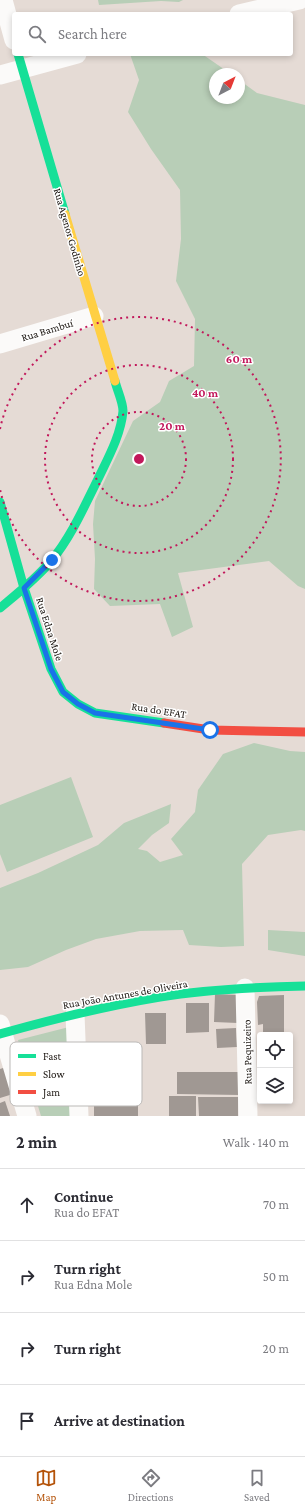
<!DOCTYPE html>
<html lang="en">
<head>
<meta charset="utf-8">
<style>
  body { margin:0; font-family:"Crimson Pro",serif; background:#f7f7f7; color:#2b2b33 }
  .controls { position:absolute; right:12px; bottom:12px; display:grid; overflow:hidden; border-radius:4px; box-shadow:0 2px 6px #0003 }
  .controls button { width:36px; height:36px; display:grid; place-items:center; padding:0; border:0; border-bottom:1px solid #e1e1e2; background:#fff; color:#2b2b33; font:20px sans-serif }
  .compass { position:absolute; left:209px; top:68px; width:36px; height:36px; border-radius:50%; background:#fff; box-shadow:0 2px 6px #0003; rotate:42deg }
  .stop { position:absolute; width:12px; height:12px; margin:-9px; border:3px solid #1a73e8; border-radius:50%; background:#fff }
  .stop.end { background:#1a73e8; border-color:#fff; box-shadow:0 1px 4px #0008 }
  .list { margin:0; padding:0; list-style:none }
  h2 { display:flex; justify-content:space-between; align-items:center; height:52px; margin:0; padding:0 16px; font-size:17px }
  h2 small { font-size:13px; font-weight:400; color:#7c7c81 }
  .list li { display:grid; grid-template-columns:26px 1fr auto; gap:12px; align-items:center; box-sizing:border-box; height:72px; padding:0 16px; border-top:1px solid #e1e1e2 }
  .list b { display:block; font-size:15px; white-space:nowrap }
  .list p { margin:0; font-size:13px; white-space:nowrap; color:#7c7c81 }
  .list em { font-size:13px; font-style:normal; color:#7c7c81 }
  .icon { flex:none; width:22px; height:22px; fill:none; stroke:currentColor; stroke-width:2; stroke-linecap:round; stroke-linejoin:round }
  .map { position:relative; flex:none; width:305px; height:1116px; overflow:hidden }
  .search { position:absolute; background:#fff; box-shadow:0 2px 6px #0003; left:12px; right:12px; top:12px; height:44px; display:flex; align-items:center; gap:10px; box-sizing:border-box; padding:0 14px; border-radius:4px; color:#7c7c81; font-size:15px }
  .sheet { height:340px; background:#fff }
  nav { display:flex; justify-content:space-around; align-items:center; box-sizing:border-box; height:56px; border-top:1px solid #e1e1e2; background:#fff; font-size:11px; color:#7c7c81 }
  nav a { display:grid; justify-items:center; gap:2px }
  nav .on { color:#b45309 }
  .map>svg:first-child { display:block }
</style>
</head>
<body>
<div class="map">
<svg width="305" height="1116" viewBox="0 0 305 1116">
  <rect width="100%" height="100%" fill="#e5dbd5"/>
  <!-- green -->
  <path fill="#b8ceb7" d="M98,0H183L179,2L161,1L99,5Z
    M130,54H202L231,74H215V98H239V80L257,93L305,105V589L298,586L269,561L178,573L193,627L172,637L160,604L110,606L94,589L95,559L93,524L95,501L133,421L160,402L169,381L194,366L195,319L176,281L181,239L180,190L151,149L128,112L139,80Z
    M254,743L290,751L305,752V831L301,830L268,835L242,864L244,946L221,947L189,945L183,930L140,931L96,939L66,950L28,967L0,970V888L38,873L98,845L124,823L171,804L169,823L152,835L138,849L147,851L160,862L183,855L171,839L195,812L198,790L223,754Z
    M71,777L93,837L7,872L0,854V805Z
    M268,930L305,932V956L268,950Z
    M69,1027L73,1116H41L18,1040Z"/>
  <!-- building -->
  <path fill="#a09893" d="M215,994L239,995L238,1023L214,1022Z
    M284,995V1035H263V1024L258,1025L257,1002L259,996Z
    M186,1003H209V1032L186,1033Z
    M145,1013H166V1044H146Z
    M236,1028L237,1047L217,1048L216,1029Z
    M6,1067L13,1094L0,1098V1069Z
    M177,1072H240V1095L177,1094Z
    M169,1096H196V1116H169Z
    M138,1097V1116H94V1098Z
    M198,1097H238V1116H199Z
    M5,1101L10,1116H0V1103Z"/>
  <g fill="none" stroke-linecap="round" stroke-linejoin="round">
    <!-- street -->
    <path stroke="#fbfaf9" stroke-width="19" d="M3,0L14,40
      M239,14L299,0
      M0,75L77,54
      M0,344L94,316
      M245,988L248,1116
      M75,1014L79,1116
      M0,1024L27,1116"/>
    <!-- fast -->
    <path stroke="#16e098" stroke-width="9" d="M18,54L65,214
      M0,502L24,588L51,669L63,692L78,704L95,713L164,723
      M0,608C18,593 36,579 51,561C71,537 84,507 98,479C108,458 121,435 123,411C123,402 117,390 115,381
      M0,1034C53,1019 106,1006 160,997C208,989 257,987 305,986"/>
    <!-- slow -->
    <path stroke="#ffcf43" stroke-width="9" d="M65,214L115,381"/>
    <!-- jam -->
    <path stroke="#f24e42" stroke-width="9" d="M164,723L210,730L305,732"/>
  </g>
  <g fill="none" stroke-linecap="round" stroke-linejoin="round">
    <!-- route -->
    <path stroke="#1a73e8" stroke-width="5" d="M52,560L24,588L51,669L63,692L78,704L95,713L210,730"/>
  </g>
  <!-- distance rings -->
  <g fill="none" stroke="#c2185b" stroke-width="2" stroke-dasharray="2 4">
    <circle cx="139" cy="459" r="47"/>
    <circle cx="139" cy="459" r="94"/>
    <path d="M0 429A142 142 0 1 1 0 489"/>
  </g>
  <g text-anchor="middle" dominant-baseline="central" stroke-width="3" stroke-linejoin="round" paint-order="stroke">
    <!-- street labels -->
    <g font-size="11" fill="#1b1510" stroke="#fff">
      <text transform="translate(70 232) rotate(74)">Rua Agenor Godinho</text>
      <text transform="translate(47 330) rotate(-17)">Rua Bambuí</text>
      <text transform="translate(50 629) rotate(72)">Rua Edna Mole</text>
      <text transform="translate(159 710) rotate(9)">Rua do EFAT</text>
      <text transform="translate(125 994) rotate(-10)">Rua João Antunes de Oliveira</text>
      <text transform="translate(247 1052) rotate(-91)">Rua Pequizeiro</text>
    </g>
  </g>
  <!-- legend -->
  <rect x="10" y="1042" width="132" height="64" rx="6" fill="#fff" stroke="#bbb9b7" stroke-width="1"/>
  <rect x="18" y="1054" width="18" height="4" fill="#16e098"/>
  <rect x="18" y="1072" width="18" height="4" fill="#ffcf43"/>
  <rect x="18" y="1090" width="18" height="4" fill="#f24e42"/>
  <g font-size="11" fill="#1b1510">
    <text x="43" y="1060">Fast</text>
    <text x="43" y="1078">Slow</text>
    <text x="43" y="1096">Jam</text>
  </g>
  <circle cx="139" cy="459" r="6" fill="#c2185b" stroke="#fff" stroke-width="2"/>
  <g font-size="12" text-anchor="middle" font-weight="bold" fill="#c2185b" stroke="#fff" stroke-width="3" stroke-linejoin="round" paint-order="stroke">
    <text x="239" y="363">60 m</text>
    <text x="205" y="397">40 m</text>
    <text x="172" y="430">20 m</text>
  </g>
</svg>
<div class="controls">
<button><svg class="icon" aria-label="locate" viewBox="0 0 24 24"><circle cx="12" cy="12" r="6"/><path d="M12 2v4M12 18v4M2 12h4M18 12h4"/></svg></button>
<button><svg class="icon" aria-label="layers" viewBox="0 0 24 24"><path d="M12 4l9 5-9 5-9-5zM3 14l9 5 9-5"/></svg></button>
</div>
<svg class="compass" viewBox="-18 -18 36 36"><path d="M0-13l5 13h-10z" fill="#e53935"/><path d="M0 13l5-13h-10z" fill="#7c7c81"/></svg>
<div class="stop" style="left:210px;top:730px"></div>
<div class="stop end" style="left:52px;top:560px"></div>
<div class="search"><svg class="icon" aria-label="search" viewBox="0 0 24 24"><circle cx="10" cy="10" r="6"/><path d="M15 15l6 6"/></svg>Search here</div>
</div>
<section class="sheet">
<h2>2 min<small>Walk · 140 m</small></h2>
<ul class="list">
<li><svg class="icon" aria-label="ahead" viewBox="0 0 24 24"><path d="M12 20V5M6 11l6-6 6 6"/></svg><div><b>Continue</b><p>Rua do EFAT</p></div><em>70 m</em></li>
<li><svg class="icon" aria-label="right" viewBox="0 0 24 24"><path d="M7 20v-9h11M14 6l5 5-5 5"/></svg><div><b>Turn right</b><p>Rua Edna Mole</p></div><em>50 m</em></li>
<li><svg class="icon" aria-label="right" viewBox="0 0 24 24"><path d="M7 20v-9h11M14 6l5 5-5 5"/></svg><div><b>Turn right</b></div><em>20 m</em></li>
<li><svg class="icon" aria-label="arrive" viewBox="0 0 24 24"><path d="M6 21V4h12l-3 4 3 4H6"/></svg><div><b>Arrive at destination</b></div></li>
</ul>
</section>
<nav>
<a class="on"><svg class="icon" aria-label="map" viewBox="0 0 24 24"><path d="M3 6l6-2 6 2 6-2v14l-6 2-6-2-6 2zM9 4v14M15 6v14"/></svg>Map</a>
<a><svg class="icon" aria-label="directions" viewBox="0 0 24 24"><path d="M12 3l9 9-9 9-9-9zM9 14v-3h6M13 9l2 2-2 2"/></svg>Directions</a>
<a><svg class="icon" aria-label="saved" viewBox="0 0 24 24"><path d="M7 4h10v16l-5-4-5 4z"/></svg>Saved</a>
</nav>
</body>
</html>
